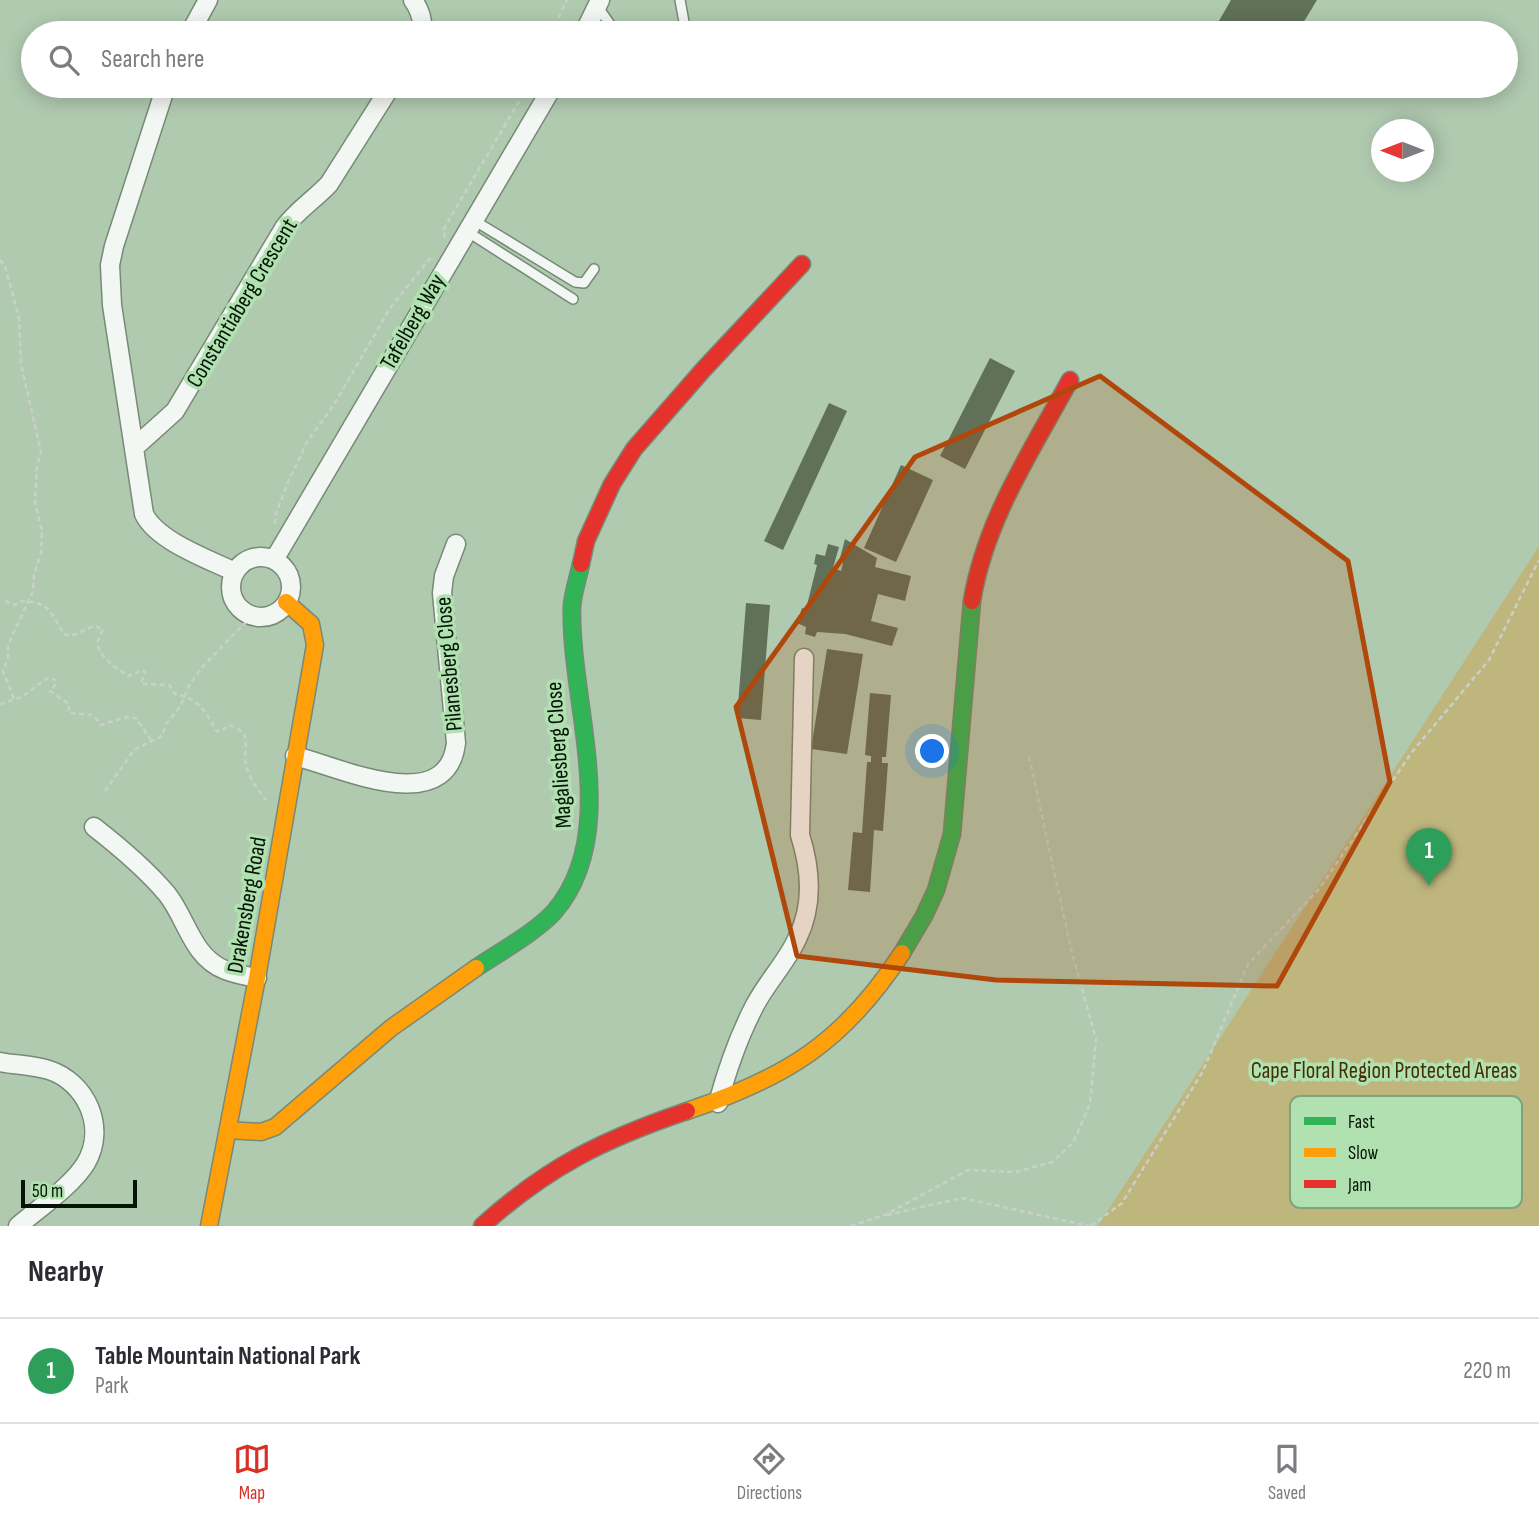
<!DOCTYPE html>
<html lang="en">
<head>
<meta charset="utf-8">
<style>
  body { margin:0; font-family:"Sofia Sans Condensed",sans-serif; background:#f7f7f7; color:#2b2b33 }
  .compass { position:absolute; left:1371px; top:119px; width:63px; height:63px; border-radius:50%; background:#fff; box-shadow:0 4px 18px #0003; rotate:270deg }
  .scale { position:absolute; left:21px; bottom:18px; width:116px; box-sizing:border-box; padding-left:7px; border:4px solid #041405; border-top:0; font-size:19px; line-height:24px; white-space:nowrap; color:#041405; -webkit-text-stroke:5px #b2e1b1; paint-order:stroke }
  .you { position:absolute; left:933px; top:752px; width:24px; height:24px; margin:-18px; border:5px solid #fff; border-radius:50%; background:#1a73e8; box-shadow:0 0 0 10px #1a73e833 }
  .badge { display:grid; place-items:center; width:46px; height:46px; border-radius:50%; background:#d93025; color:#fff; font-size:23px; font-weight:700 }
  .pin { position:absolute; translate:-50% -58px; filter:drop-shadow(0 2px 4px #0008) }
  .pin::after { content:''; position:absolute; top:37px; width:24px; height:21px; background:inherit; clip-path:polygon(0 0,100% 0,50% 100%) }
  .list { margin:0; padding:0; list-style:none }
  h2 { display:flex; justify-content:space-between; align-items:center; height:91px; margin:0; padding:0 28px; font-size:30px }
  h2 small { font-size:23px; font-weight:400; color:#7c7c81 }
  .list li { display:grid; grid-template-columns:46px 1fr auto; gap:21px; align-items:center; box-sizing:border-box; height:105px; padding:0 28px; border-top:2px solid #e1e1e2 }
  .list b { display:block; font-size:26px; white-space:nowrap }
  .list p { margin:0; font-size:23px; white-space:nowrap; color:#7c7c81 }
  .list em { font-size:23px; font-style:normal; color:#7c7c81 }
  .icon { flex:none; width:38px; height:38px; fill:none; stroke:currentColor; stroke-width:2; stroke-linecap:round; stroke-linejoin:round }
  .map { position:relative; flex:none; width:1539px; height:1226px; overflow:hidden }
  .search { position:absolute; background:#fff; box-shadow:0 4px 18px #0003; left:21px; right:21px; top:21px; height:77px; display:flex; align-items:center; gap:18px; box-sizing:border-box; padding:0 24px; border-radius:38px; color:#7c7c81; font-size:26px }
  .sheet { height:196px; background:#fff }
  nav { display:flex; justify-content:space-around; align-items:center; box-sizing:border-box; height:98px; border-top:2px solid #e1e1e2; background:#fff; font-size:19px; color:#7c7c81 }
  nav a { display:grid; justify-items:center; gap:4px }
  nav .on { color:#d93025 }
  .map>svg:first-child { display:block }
</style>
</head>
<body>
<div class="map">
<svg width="1539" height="1226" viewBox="0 0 1539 1226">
  <rect width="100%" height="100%" fill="#b0cab0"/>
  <!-- green -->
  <path fill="#bfb67e" d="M1539,546V1226H1098Z"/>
  <!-- building -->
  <path fill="#617059" d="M1231,0H1317L1297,33H1212Z
    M1240,86H1265L1258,97Z
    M990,358L1015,371L965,469L940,456Z
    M829,403L847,411L783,550L764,541Z
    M901,465L933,480L896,562L864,548Z
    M845,539L877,558L875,567L911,576L905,601L878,594L871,621L898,628L892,646L845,634L817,632L815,637L805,634L806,627L797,623L802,608L806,609L817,565L814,564L816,554L825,556L828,544L839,547L833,568L841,571L843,563L839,562Z
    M746,603L770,605L761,720L737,718Z
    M827,649L863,654L847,754L811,749Z
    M870,693L891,695L886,757H882V763H888L883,831L874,830L870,892L848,890L853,832L862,833L867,762H871V756L865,755Z"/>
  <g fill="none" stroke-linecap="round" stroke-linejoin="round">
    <defs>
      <path id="lane" d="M680,0L686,33
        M598,7L616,33
        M475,221L575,282L584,283L594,269
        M468,232L573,299"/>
      <path id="street" d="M413,0C420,10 424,21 421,33
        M190,33L208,0
        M584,33L600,0
        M166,86L114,246L110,265L112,305L144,514C157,541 208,559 235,572
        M135,447L175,411L284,228C297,210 314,200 329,184L391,86
        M231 587a30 30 0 1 1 60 0a30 30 0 1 1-60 0Z
        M274,560L553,86
        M295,756C339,767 447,819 456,743L442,593L444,576L456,544
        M94,827C121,848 145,868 167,894C187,919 192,957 225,970C235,974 246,976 257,978
        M0,1062C16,1065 33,1065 49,1070C86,1082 107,1127 86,1163C72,1186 39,1208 18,1226
        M718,1103C727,1070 738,1038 754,1007C766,983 786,963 797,939C814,905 811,870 800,835L804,658"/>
      <path id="fast" d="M902,953L924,916L936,890L952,834L972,601
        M476,968C498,953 536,932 554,912C623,832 569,702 572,606C573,593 578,578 581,564"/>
      <path id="slow" d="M687,1111C786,1078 844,1042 902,953
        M228,1130L261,1132L275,1127L391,1028L476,968
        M209,1226L257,978L315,645L311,624L286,602"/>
      <path id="jam" d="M581,564L586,541L612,484L634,449L703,370L802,264
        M972,601C985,520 1032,450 1070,380
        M482,1226C547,1167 604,1139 687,1111"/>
    </defs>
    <!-- lane casing -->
    <use href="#lane" stroke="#778a77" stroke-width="12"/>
    <!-- street casing -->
    <use href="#street" stroke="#778a77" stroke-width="21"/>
    <!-- fast casing -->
    <use href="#fast" stroke="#778a77" stroke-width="19"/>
    <!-- slow casing -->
    <use href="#slow" stroke="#778a77" stroke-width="19"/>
    <!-- jam casing -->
    <use href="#jam" stroke="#778a77" stroke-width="19"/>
    <!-- path -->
    <path stroke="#c8d1c9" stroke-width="2.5" stroke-dasharray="5 3.5" stroke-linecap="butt" d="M551,33L567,0
      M445,238L443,230L528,86
      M0,260L5,266L19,318L21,364L41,452L37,465L35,502L42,531L41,553L34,575L33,591L8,645V659L3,671L14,699
      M275,524V516L288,482L307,442L335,403L390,308L431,257
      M5,601L16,605L22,601C50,602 51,613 64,634L71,636L94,626L103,629C101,634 96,641 98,646C101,658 118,670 129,676L142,670L145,672L141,684L169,685L175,694C197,698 207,712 216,731H222L229,725C255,734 242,746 246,766C249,777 259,792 266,800
      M0,704L22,697L47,678L56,680V684L50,691L69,704V713L93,715L101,725L126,717L136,718L151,740
      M105,791L134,750L162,736L166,724L180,707L190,684L202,667L253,615
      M887,1215L962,1198L1089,1226
      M883,1216L968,1170L1016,1172L1052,1162L1073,1143L1090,1104L1096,1039L1071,949L1029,756
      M851,1226L881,1216
      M1091,1226L1122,1203L1203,1071L1248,964L1319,889L1412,752L1489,660L1539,560"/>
    <!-- lane -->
    <use href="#lane" stroke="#f3f7f3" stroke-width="9"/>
    <!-- street -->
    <use href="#street" stroke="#f3f7f3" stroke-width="18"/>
    <!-- fast -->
    <use href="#fast" stroke="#30b455" stroke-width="16"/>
    <!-- slow -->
    <use href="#slow" stroke="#ff9f0a" stroke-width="16"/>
    <!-- jam -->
    <use href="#jam" stroke="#e5322d" stroke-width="16"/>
  </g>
  <!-- marked area -->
  <path fill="#af480a" fill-opacity="0.2" stroke="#af480a" stroke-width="5" stroke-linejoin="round" d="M1100,376L1348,561L1390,782L1277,986L996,980L797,956L736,707L915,457Z"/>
  <g text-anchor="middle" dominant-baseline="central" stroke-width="7" stroke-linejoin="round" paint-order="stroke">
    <!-- street labels -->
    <g font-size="23" fill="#041405" stroke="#b2e1b1">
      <text transform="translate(242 303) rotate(-59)">Constantiaberg Crescent</text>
      <text transform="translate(413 322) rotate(-60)">Tafelberg Way</text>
      <text transform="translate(449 664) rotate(-95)">Pilanesberg Close</text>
      <text transform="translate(559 755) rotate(-94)">Magaliesberg Close</text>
      <text transform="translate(247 905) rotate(-80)">Drakensberg Road</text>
    </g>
    <!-- park labels -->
    <g font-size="23" fill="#433002" stroke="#b2e1b1">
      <text x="1384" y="1071">Cape Floral Region Protected Areas</text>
    </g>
  </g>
  <!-- legend -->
  <rect x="1290" y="1096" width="232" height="112" rx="10" fill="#b2e1b1" stroke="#7ea47d" stroke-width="2"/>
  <rect x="1304" y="1117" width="32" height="8" fill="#30b455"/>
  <rect x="1304" y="1148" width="32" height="9" fill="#ff9f0a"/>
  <rect x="1304" y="1180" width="32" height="8" fill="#e5322d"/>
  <g font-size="19" fill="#041405">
    <text x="1348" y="1128">Fast</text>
    <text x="1348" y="1159">Slow</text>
    <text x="1348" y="1191">Jam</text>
  </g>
</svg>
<svg class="compass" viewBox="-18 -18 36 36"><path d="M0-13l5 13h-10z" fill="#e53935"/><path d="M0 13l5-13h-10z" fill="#7c7c81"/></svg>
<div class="scale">50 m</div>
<div class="you"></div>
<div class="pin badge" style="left:1429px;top:886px;background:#2e9e5b">1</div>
<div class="search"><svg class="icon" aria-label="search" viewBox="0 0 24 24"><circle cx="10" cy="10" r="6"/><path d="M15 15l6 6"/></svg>Search here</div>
</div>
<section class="sheet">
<h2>Nearby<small></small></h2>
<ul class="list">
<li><span class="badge" style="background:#2e9e5b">1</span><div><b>Table Mountain National Park</b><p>Park</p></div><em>220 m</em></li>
</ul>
</section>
<nav>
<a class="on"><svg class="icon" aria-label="map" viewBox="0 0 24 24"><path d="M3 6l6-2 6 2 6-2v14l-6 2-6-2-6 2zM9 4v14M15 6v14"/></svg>Map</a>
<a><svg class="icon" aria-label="directions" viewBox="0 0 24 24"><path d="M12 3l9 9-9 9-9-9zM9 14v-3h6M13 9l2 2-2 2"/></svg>Directions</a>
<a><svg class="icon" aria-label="saved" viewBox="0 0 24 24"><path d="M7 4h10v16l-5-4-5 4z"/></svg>Saved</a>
</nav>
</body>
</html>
